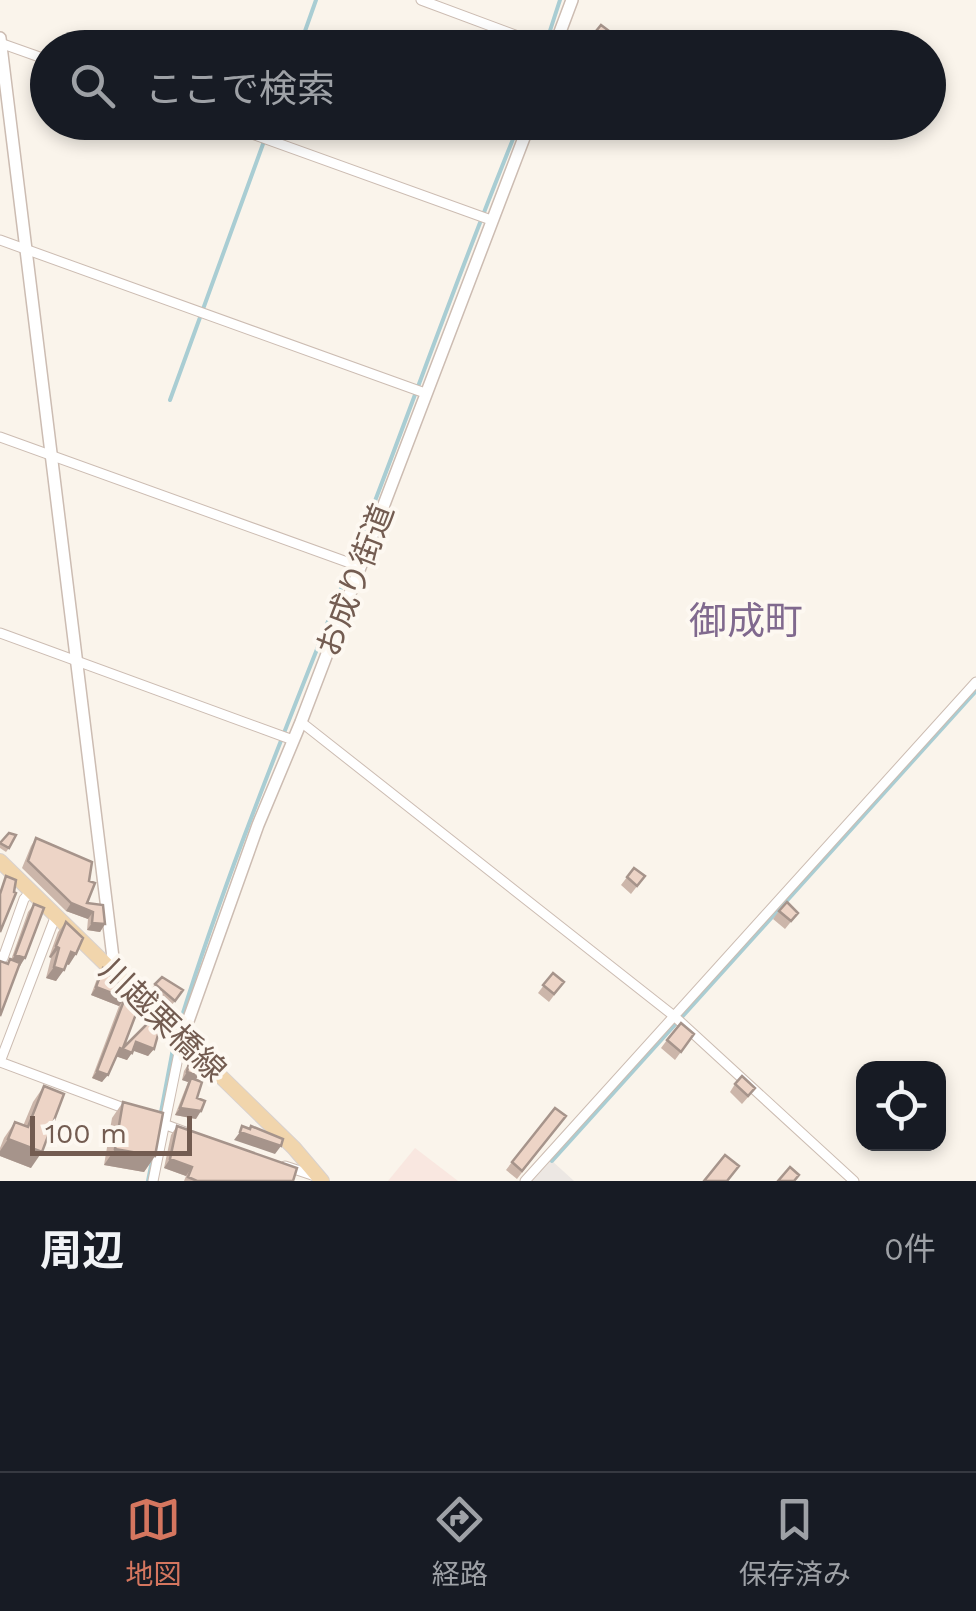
<!DOCTYPE html>
<html lang="ja">
<head>
<meta charset="utf-8">
<style>
  body { margin:0; font-family:"Work Sans","Noto Sans JP",sans-serif; background:#242831; color:#f1f3f6 }
  .controls { position:absolute; right:30px; bottom:30px; display:grid; overflow:hidden; border-radius:20px; box-shadow:0 5px 15px #0003 }
  .controls button { width:90px; height:90px; display:grid; place-items:center; padding:0; border:0; border-bottom:2px solid #363941; background:#171b24; color:#f1f3f6; font:50px sans-serif }
  .scale { position:absolute; left:30px; bottom:25px; width:162px; box-sizing:border-box; padding-left:10px; border:5px solid #735c51; border-top:0; font-size:28px; line-height:35px; white-space:nowrap; color:#735c51; -webkit-text-stroke:8px #fdf8f1; paint-order:stroke }
  .list { margin:0; padding:0; list-style:none }
  h2 { display:flex; justify-content:space-between; align-items:center; height:130px; margin:0; padding:0 40px; font-size:42px }
  h2 small { font-size:32px; font-weight:400; color:#9ea1a6 }
  .icon { flex:none; width:55px; height:55px; fill:none; stroke:currentColor; stroke-width:2; stroke-linecap:round; stroke-linejoin:round }
  .map { position:relative; flex:none; width:976px; height:1181px; overflow:hidden }
  .search { position:absolute; background:#171b24; box-shadow:0 5px 15px #0003; left:30px; right:30px; top:30px; height:110px; display:flex; align-items:center; gap:25px; box-sizing:border-box; padding:0 35px; border-radius:55px; color:#9ea1a6; font-size:38px }
  .sheet { height:290px; background:#171b24 }
  nav { display:flex; justify-content:space-around; align-items:center; box-sizing:border-box; height:140px; border-top:2px solid #363941; background:#171b24; font-size:28px; color:#9ea1a6 }
  nav a { display:grid; justify-items:center; gap:5px }
  nav .on { color:#d5765f }
  .map>svg:first-child { display:block }
</style>
</head>
<body>
<div class="map">
<svg width="976" height="1181" viewBox="0 0 976 1181">
  <rect width="100%" height="100%" fill="#faf4eb"/>
  <!-- commercial -->
  <path fill="#f9e7e0" d="M415,1148L458,1181H388Z"/>
  <!-- industrial -->
  <path fill="#ece7e3" d="M551,1160L574,1181H532Z"/>
  <g fill="none" stroke-linecap="round" stroke-linejoin="round">
    <!-- stream -->
    <path stroke="#a9cdd3" stroke-width="4" d="M546,43L560,0
      M299,48L316,0
      M170,400L271,122
      M178,1029C229,863 297,702 360,540C414,401 463,260 520,122
      M161,1112L175,1038
      M552,1161L976,691
      M148,1181L153,1156"/>
    <defs>
      <path id="minor" d="M421,0L550,48
        M0,43L48,60
        M219,122L491,220
        M0,240L425,393
        M0,437L361,567
        M0,633L293,740
        M301,722L674,1016L854,1181
        M0,957L3,958L24,899L31,891
        M0,1062L129,1110
        M0,1062L56,915
        M153,1120L185,1132
        M285,1166L318,1177
        M153,1181L182,1038
        M525,1181L976,682"/>
      <path id="tertiary" d="M0,38L115,974
        M554,48L572,0
        M182,1038L258,825L301,722L530,122"/>
      <path id="primary" d="M0,861L294,1148L322,1181"/>
    </defs>
    <!-- minor casing -->
    <use href="#minor" stroke="#ccbcb2" stroke-width="11"/>
    <!-- tertiary casing -->
    <use href="#tertiary" stroke="#ccbcb2" stroke-width="14"/>
    <!-- primary casing -->
    <use href="#primary" stroke="#d8d1ce" stroke-width="16"/>
    <!-- minor -->
    <use href="#minor" stroke="#fff" stroke-width="9"/>
    <!-- tertiary -->
    <use href="#tertiary" stroke="#fff" stroke-width="11"/>
    <!-- primary -->
    <use href="#primary" stroke="#f1d5ac" stroke-width="14"/>
  </g>
  <!-- wall -->
  <path fill="#ccb6aa" d="M36,838L89,881L87,903L105,924L100,932L87,930L88,919L66,911L22,868L31,846Z
    M0,843L9,848L6,852L0,848Z
    M634,868L645,876L631,894L621,885Z
    M34,904L20,966L7,964L11,960L28,912Z
    M779,911L798,913L785,929L773,919Z
    M66,922L69,965L66,964L56,981L46,978L51,958L49,957L58,932Z
    M103,968L110,979L124,985L123,1048L154,1049L148,1056L133,1050L127,1060L116,1056L102,1082L92,1078L119,1006L91,995L98,976Z
    M553,973L564,982L549,1002L538,993Z
    M155,984L183,990L169,1009L149,992Z
    M694,1034L675,1060L661,1048L667,1040Z
    M189,1063L198,1076L195,1080L196,1119L175,1115L188,1082L182,1080L184,1071Z
    M735,1084L749,1096L742,1104L730,1092Z
    M44,1086L31,1168L0,1156V1148L4,1138L15,1122L23,1126L33,1102Z
    M123,1102L155,1156L144,1172L104,1165L112,1118Z
    M566,1116L517,1179L506,1170L512,1162Z
    M177,1126L293,1181H184L186,1176L164,1168L171,1135Z"/>
  <!-- shaded-wall -->
  <path fill="#a6948b" d="M71,903L93,912L88,919L66,911Z
    M92,923L105,924L100,932L87,930Z
    M56,946L59,948L51,958L49,957Z
    M71,952L76,954L69,965L64,963Z
    M15,955L25,958L20,966L10,963Z
    M54,967L64,970L56,981L46,978Z
    M96,987L125,998L119,1006L91,995Z
    M136,1042L154,1049L148,1056L131,1050Z
    M120,1048L132,1053L127,1060L115,1056Z
    M97,1071L108,1075L102,1082L92,1078Z
    M187,1072L198,1076L193,1084L191,1078L188,1082L182,1080Z
    M180,1108L201,1111L196,1119L175,1115Z
    M240,1132L281,1146L275,1154L234,1140Z
    M8,1139L42,1152L31,1168L0,1156V1151Z
    M115,1149L155,1156L144,1172L104,1165Z
    M170,1159L192,1167L186,1176L164,1168Z"/>
  <!-- building -->
  <path fill="#edd4c6" stroke="#a6948b" stroke-width="2.5" d="M601,25L613,34L603,48H594L587,42Z
    M9,833L16,835L9,848L0,843Z
    M36,838L92,862L89,881L95,883L87,903L103,905L105,924L92,923L93,912L71,903L28,861Z
    M634,868L645,876L637,886L627,877Z
    M6,876L16,880L14,892L16,893L0,932V894Z
    M787,902L798,913L791,921L779,911Z
    M34,904L44,908L25,958L15,955Z
    M66,922L83,938L76,954L71,952L64,970L54,967L59,948L56,946Z
    M10,959L20,963L0,1016V961L8,964Z
    M103,968L112,972L110,979L124,985L141,1001L123,1048L154,1017L161,1024L154,1049L136,1042L132,1053L120,1048L108,1075L97,1071L125,998L96,987Z
    M553,973L564,982L554,994L543,985Z
    M162,977L183,990L175,1001L155,984Z
    M681,1023L694,1034L681,1052L667,1040Z
    M189,1063L202,1064L198,1076L187,1072Z
    M742,1076L755,1088L748,1096L735,1084Z
    M191,1078L202,1082L197,1098L205,1101L201,1111L180,1108Z
    M44,1086L64,1094L42,1152L8,1139L15,1122L28,1127Z
    M123,1102L163,1113L155,1156L115,1149Z
    M555,1108L566,1116L522,1171L512,1162Z
    M177,1126L297,1168L293,1181H197L188,1177L192,1167L170,1159Z
    M242,1126L250,1129L251,1126L283,1139L281,1146L240,1132Z
    M725,1155L739,1166L727,1181H704Z
    M790,1167L799,1175L794,1181H778Z"/>
  <g text-anchor="middle" dominant-baseline="central" stroke-width="8" stroke-linejoin="round" paint-order="stroke">
    <!-- street labels -->
    <g font-size="32" fill="#735c51" stroke="#fdf8f1">
      <text transform="translate(355 580) rotate(-69)">お成り街道</text>
      <text transform="translate(163 1020) rotate(44)">川越栗橋線</text>
    </g>
    <!-- quarter labels -->
    <g font-size="38" fill="#80698e" stroke="#fdf8f1">
      <text x="746" y="621">御成町</text>
    </g>
  </g>
</svg>
<div class="controls">
<button><svg class="icon" aria-label="locate" viewBox="0 0 24 24"><circle cx="12" cy="12" r="6"/><path d="M12 2v4M12 18v4M2 12h4M18 12h4"/></svg></button>
</div>
<div class="scale">100 m</div>
<div class="search"><svg class="icon" aria-label="search" viewBox="0 0 24 24"><circle cx="10" cy="10" r="6"/><path d="M15 15l6 6"/></svg>ここで検索</div>
</div>
<section class="sheet">
<h2>周辺<small>0件</small></h2>
<ul class="list">
</ul>
</section>
<nav>
<a class="on"><svg class="icon" aria-label="map" viewBox="0 0 24 24"><path d="M3 6l6-2 6 2 6-2v14l-6 2-6-2-6 2zM9 4v14M15 6v14"/></svg>地図</a>
<a><svg class="icon" aria-label="directions" viewBox="0 0 24 24"><path d="M12 3l9 9-9 9-9-9zM9 14v-3h6M13 9l2 2-2 2"/></svg>経路</a>
<a><svg class="icon" aria-label="saved" viewBox="0 0 24 24"><path d="M7 4h10v16l-5-4-5 4z"/></svg>保存済み</a>
</nav>
</body>
</html>
